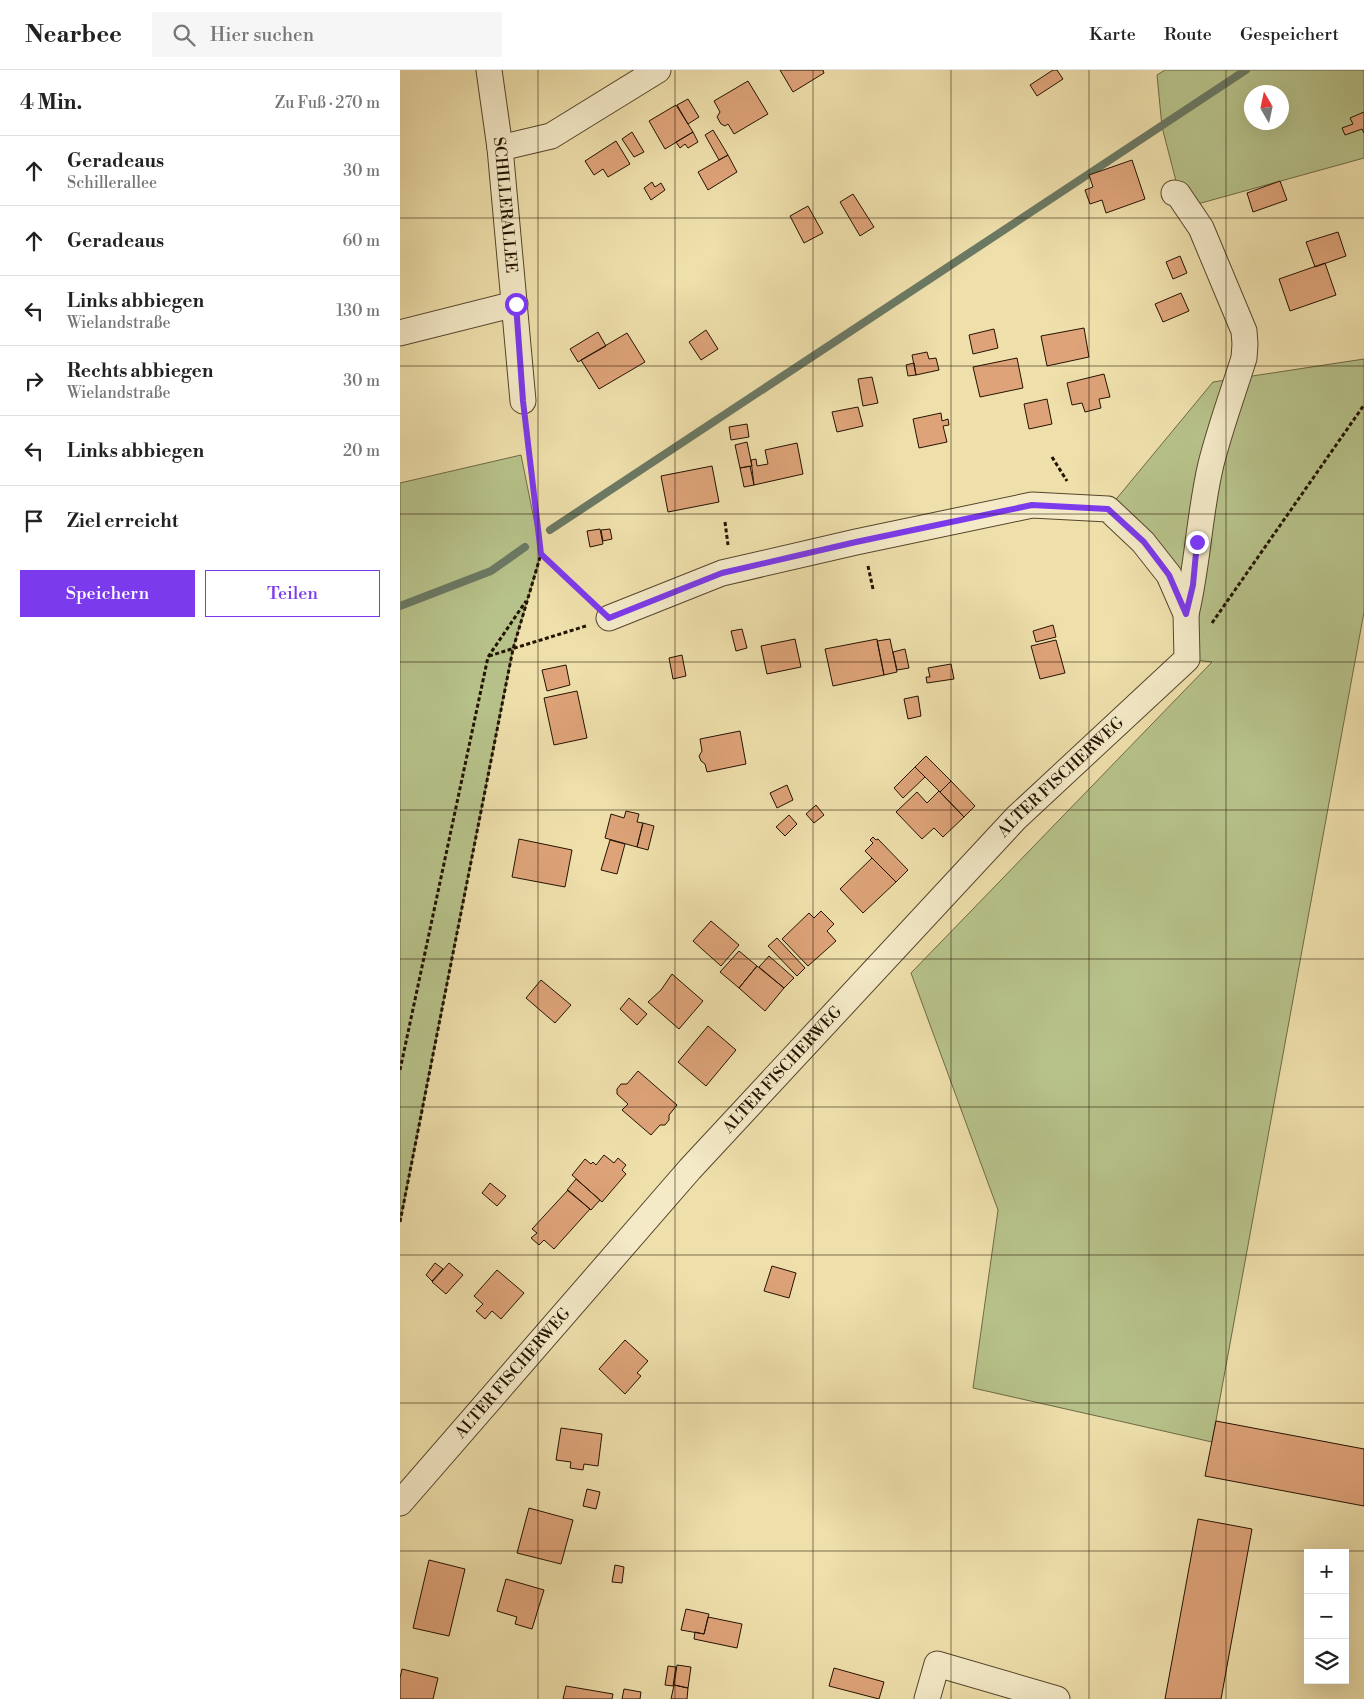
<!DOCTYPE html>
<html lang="de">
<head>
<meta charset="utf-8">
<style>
  body { margin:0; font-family:"Libre Bodoni",serif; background:#f6f6f6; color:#222 }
  .controls { position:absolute; right:15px; bottom:15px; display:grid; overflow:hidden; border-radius:0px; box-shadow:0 5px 20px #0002 }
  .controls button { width:45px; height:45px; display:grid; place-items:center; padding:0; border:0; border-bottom:1px solid #e0e0e0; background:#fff; color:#222; font:25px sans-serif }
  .compass { position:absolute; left:844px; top:15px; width:45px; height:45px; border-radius:50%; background:#fff; box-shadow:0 5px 20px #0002; rotate:351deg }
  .stop { position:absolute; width:15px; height:15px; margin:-11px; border:4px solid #7c3aed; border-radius:50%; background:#fff }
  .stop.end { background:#7c3aed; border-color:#fff; box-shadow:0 1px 5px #0008 }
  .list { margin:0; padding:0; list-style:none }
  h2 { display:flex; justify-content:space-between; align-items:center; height:65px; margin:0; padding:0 20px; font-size:21px }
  h2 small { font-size:16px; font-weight:400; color:#767676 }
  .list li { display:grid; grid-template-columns:32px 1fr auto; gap:15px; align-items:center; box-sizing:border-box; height:70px; padding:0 20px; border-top:1px solid #e0e0e0 }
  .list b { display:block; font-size:19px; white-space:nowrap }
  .list p { margin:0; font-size:16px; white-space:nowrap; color:#767676 }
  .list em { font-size:16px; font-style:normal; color:#767676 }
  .actions { display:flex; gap:10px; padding:15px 20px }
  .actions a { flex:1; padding:11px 0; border:1px solid #7c3aed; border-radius:0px; text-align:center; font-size:18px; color:#7c3aed }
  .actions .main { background:#7c3aed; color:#fff }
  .icon { flex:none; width:28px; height:28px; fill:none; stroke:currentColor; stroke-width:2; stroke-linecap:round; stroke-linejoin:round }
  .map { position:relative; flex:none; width:964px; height:1629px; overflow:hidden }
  header { display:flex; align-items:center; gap:30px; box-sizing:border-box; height:70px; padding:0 25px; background:#fff; border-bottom:1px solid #e0e0e0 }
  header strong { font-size:24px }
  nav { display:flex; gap:28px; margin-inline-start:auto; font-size:18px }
  .search { width:350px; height:45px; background:#f6f6f6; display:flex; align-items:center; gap:12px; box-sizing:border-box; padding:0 18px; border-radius:0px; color:#767676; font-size:19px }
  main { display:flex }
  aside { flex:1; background:#fff }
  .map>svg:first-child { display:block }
</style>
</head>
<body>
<header>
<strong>Nearbee</strong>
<div class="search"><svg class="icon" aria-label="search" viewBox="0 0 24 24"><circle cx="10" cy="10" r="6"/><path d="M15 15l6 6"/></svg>Hier suchen</div>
<nav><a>Karte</a><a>Route</a><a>Gespeichert</a></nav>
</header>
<main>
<aside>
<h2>4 Min.<small>Zu Fuß · 270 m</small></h2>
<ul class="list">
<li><svg class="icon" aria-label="ahead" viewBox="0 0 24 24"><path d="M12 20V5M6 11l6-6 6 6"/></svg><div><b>Geradeaus</b><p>Schillerallee</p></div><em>30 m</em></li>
<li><svg class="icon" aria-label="ahead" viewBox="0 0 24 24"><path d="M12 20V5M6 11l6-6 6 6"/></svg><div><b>Geradeaus</b></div><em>60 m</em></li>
<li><svg class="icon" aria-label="left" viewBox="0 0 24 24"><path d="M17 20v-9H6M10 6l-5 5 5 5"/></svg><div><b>Links abbiegen</b><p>Wielandstraße</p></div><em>130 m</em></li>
<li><svg class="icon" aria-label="right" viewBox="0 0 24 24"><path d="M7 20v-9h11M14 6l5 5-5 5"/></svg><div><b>Rechts abbiegen</b><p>Wielandstraße</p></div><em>30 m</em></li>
<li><svg class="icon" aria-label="left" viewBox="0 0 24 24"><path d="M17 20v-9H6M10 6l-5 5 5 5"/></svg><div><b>Links abbiegen</b></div><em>20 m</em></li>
<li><svg class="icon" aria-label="arrive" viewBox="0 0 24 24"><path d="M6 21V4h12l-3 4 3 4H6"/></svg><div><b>Ziel erreicht</b></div></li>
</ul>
<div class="actions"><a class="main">Speichern</a><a>Teilen</a></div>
</aside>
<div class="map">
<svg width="964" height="1629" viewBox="0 0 964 1629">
  <rect width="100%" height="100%" fill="#eedfab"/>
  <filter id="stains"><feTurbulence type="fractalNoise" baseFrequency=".004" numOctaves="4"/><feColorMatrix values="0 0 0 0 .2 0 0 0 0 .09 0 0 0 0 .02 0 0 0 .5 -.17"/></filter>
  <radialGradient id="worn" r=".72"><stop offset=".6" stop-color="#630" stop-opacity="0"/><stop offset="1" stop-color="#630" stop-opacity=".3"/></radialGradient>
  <!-- green -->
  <path fill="#b7c28a" stroke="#6e6a46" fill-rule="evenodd" d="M765,0H964V88L783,138L762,57L757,5ZM852,22H882V52H852Z
    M964,289V542L812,1372L573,1318L598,1140L511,903L812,592L787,589L786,544L708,439L813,312Z
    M121,385L141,484L113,579L0,1152V413Z"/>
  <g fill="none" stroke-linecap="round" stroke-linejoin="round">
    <!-- stream -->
    <path stroke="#6b7964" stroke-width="8" d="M150,460L846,0
      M0,536L91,501L125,477"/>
  </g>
  <!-- building -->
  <path fill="#dea379" stroke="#241301" d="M380,0H423L424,3L393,22Z
    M653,0H657L663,9L637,26L630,15Z
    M348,11L368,44L334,64L328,54L325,56L321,54L317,47L320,42L314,31Z
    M288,29L299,47L288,54L277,35Z
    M276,35L293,62L265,79L249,51Z
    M964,42V63L962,59L945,65L942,58L953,54L950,48Z
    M313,60L328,85L319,90L305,65Z
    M232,62L244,82L234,87L222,69Z
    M293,62L298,72L288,78L285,74L280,78L276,72Z
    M216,71L230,94L208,107L203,99L194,105L185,91Z
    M328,85L337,102L308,120L298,102Z
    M732,90L745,129L706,143L702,130L690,134L685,120L693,117L689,105Z
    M880,111L887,130L853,142L847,123Z
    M252,112L255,117L261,113L265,120L251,130L244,118Z
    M453,124L474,157L460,166L440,132Z
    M408,136L423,163L404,173L390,146Z
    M938,162L946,186L915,197L906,172Z
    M780,186L787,203L773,209L766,192Z
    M925,193L936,225L890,241L879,209Z
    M781,223L789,241L763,252L755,234Z
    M684,258L689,287L647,296L641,266Z
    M594,259L598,278L573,284L569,265Z
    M306,260L318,279L301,290L289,272Z
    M198,262L206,276L178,292L170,279Z
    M227,263L245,292L199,319L181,290Z
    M527,282L529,289L536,288L539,300L516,305L512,285Z
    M617,288L623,318L580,327L573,297Z
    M514,293L516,305L508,306L506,295Z
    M704,304L710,327L699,329L701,338L685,342L682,333L672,335L667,313Z
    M472,307L478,333L463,336L458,309Z
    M647,329L652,354L629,359L624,334Z
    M458,337L463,356L437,362L432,342Z
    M541,343L542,351L548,349L549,355L543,356L547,372L519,378L513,349Z
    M347,354L349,367L331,370L329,357Z
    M347,372L352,396L340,398L335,375Z
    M397,373L403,404L354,415L351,390L356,389L357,396L368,394L365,380Z
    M312,396L319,432L268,442L261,406Z
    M350,396L354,415L344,417L340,398Z
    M200,459L203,474L190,477L187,461Z
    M210,459L212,469L203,471L201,460Z
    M653,555L656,567L636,572L633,561Z
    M342,559L347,578L336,581L331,561Z
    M395,569L401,597L367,604L361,576Z
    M477,569L484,605L433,616L425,579Z
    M490,569L497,602L484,605L477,571Z
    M656,570L665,603L640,609L631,576Z
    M505,579L509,598L497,600L493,582Z
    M282,585L286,606L273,609L269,588Z
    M551,594L554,609L527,613L526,607H530L528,598Z
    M166,595L170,615L147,621L142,600Z
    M177,621L187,668L154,675L144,628Z
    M518,626L521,646L508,649L504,629Z
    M340,661L346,694L307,702L305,694L301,691L299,686L302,681L300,669Z
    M526,686L551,711L540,722L515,697Z
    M515,697L525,707L503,728L494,718Z
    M551,711L575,736L564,747L540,722Z
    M387,715L393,730L377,738L370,723Z
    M539,721L564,747L543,767L534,758L522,769L496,742L517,722L527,733Z
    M416,735L424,745L414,753L406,744Z
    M226,741L239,744L237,752L243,753L237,777L205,768L211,744L224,748Z
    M389,745L397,754L385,766L376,757Z
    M243,753L254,756L248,780L237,777Z
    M473,767L476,770L478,769L508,800L496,812L465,781L473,773L470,770Z
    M119,769L172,780L165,817L112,807Z
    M210,770L225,774L217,804L201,800Z
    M472,788L496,812L463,843L440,819Z
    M421,841L434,854L427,861L436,871L408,896L382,869L409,843L414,848Z
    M311,851L339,875L321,896L293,871Z
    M377,868L405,898L397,906L368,876Z
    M339,881L357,896L339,918L320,902Z
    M369,886L394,908L384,918L359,897Z
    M357,896L384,918L365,941L339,918Z
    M272,904L303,931L279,959L248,932L261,920Z
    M141,910L171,935L155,953L126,928Z
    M229,928L247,944L237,955L220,939Z
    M308,956L336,980L306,1016L278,992Z
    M238,1001L277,1035L269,1045V1050L265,1055H260L251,1065L222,1040L228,1034L217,1024V1019L221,1014H227Z
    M204,1085L214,1093L218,1088L226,1095L222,1100L226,1104L202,1132L172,1105L185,1089L191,1094L193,1092L196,1095Z
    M176,1109L200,1130L191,1140L167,1120Z
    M90,1113L106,1126L97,1136L82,1123Z
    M168,1120L190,1139L154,1179L144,1170L139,1175L131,1168L137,1163L132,1159Z
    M35,1193L43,1199L32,1211L26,1205Z
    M49,1193L63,1205L46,1224L32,1212Z
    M372,1196L396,1203L389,1228L364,1221Z
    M97,1200L124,1223L101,1249L92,1241L85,1249L76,1241L83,1234L74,1226Z
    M225,1270L248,1291L237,1303L241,1306L225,1324L199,1299Z
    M816,1351L964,1379V1436L805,1406Z
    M161,1358L202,1364L198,1396L184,1394L183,1400L170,1398L171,1392L156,1390Z
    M187,1419L200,1422L196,1439L183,1436Z
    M129,1438L173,1450L161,1494L117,1483Z
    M798,1449L852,1459L821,1629H765Z
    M29,1490L65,1499L49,1566L13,1558Z
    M215,1495L224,1497L222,1513L212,1512Z
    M106,1509L144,1520L132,1559L115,1554L117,1547L97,1541Z
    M286,1539L309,1544L304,1564L281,1560Z
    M308,1547L342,1554L337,1578L294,1569L295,1562L304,1564Z
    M277,1595L291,1597L288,1618L274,1615Z
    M268,1596L276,1597L273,1616L265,1615Z
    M434,1598L484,1612L479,1629L429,1616Z
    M2,1599L38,1608L33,1629H0V1608Z
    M274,1615L288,1618L287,1629H271Z
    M166,1616L213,1624L212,1629H163Z
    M224,1619L241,1622L240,1629H222Z"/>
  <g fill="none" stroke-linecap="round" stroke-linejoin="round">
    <defs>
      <g id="minor">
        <path id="s1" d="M89,0L100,78L123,331"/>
        <path d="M100,78L151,66L258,0"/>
        <path d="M774,123L778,124L801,158L844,261L845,274L844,288C833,323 820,358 811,394C799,444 798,495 786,544"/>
        <path d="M0,263L115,234"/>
        <path id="s2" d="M0,1433L290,1099L616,748L787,589L786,544L769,505L743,472L708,439L632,435L456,472L322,503L209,548"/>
        <path d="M527,1629L537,1594L657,1629"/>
      </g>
    </defs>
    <!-- minor casing -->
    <use href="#minor" stroke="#56462c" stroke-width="27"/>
    <!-- path -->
    <path stroke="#241301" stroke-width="3" stroke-dasharray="4 2.5" stroke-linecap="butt" d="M652,387L667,411
      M325,452L328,475
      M141,484L191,532
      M468,496L473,519
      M812,553L964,335
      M89,586L186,556
      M0,1000L88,587L126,531
      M0,1152L113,579L141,484L126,354"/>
    <!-- minor -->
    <use href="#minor" stroke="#f4eac8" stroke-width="25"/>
  </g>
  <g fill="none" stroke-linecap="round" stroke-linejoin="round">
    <!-- route -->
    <path stroke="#7c3aed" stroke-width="6" d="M116,234L123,331L141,484L209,548L322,503L456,472L632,435L708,439L744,472L769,505L786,544L793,515L797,472"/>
  </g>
  <!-- grid -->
  <path fill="none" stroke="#241301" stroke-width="1" stroke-opacity="0.55" d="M138,0V1629M275,0V1629M413,0V1629M551,0V1629M689,0V1629M826,0V1629M0,148H964M0,296H964M0,444H964M0,592H964M0,740H964M0,889H964M0,1037H964M0,1185H964M0,1333H964M0,1481H964"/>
  <g text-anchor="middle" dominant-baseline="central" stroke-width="5" stroke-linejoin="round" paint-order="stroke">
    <!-- street labels -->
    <g font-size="16" fill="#241301" stroke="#f4eac8">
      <text stroke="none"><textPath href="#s1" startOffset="136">SCHILLERALLEE</textPath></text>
      <text stroke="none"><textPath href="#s2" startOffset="982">ALTER FISCHERWEG</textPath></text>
      <text stroke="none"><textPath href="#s2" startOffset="578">ALTER FISCHERWEG</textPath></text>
      <text stroke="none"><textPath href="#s2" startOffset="172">ALTER FISCHERWEG</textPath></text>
    </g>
  </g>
  <rect width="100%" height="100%" filter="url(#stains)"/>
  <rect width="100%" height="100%" fill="url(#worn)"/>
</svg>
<div class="controls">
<button>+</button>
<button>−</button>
<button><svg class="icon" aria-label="layers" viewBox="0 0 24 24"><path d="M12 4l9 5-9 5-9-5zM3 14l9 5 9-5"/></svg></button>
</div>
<svg class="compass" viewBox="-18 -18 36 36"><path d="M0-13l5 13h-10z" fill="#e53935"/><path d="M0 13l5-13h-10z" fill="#767676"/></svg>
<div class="stop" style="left:116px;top:234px"></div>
<div class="stop end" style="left:797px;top:472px"></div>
</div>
</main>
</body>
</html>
